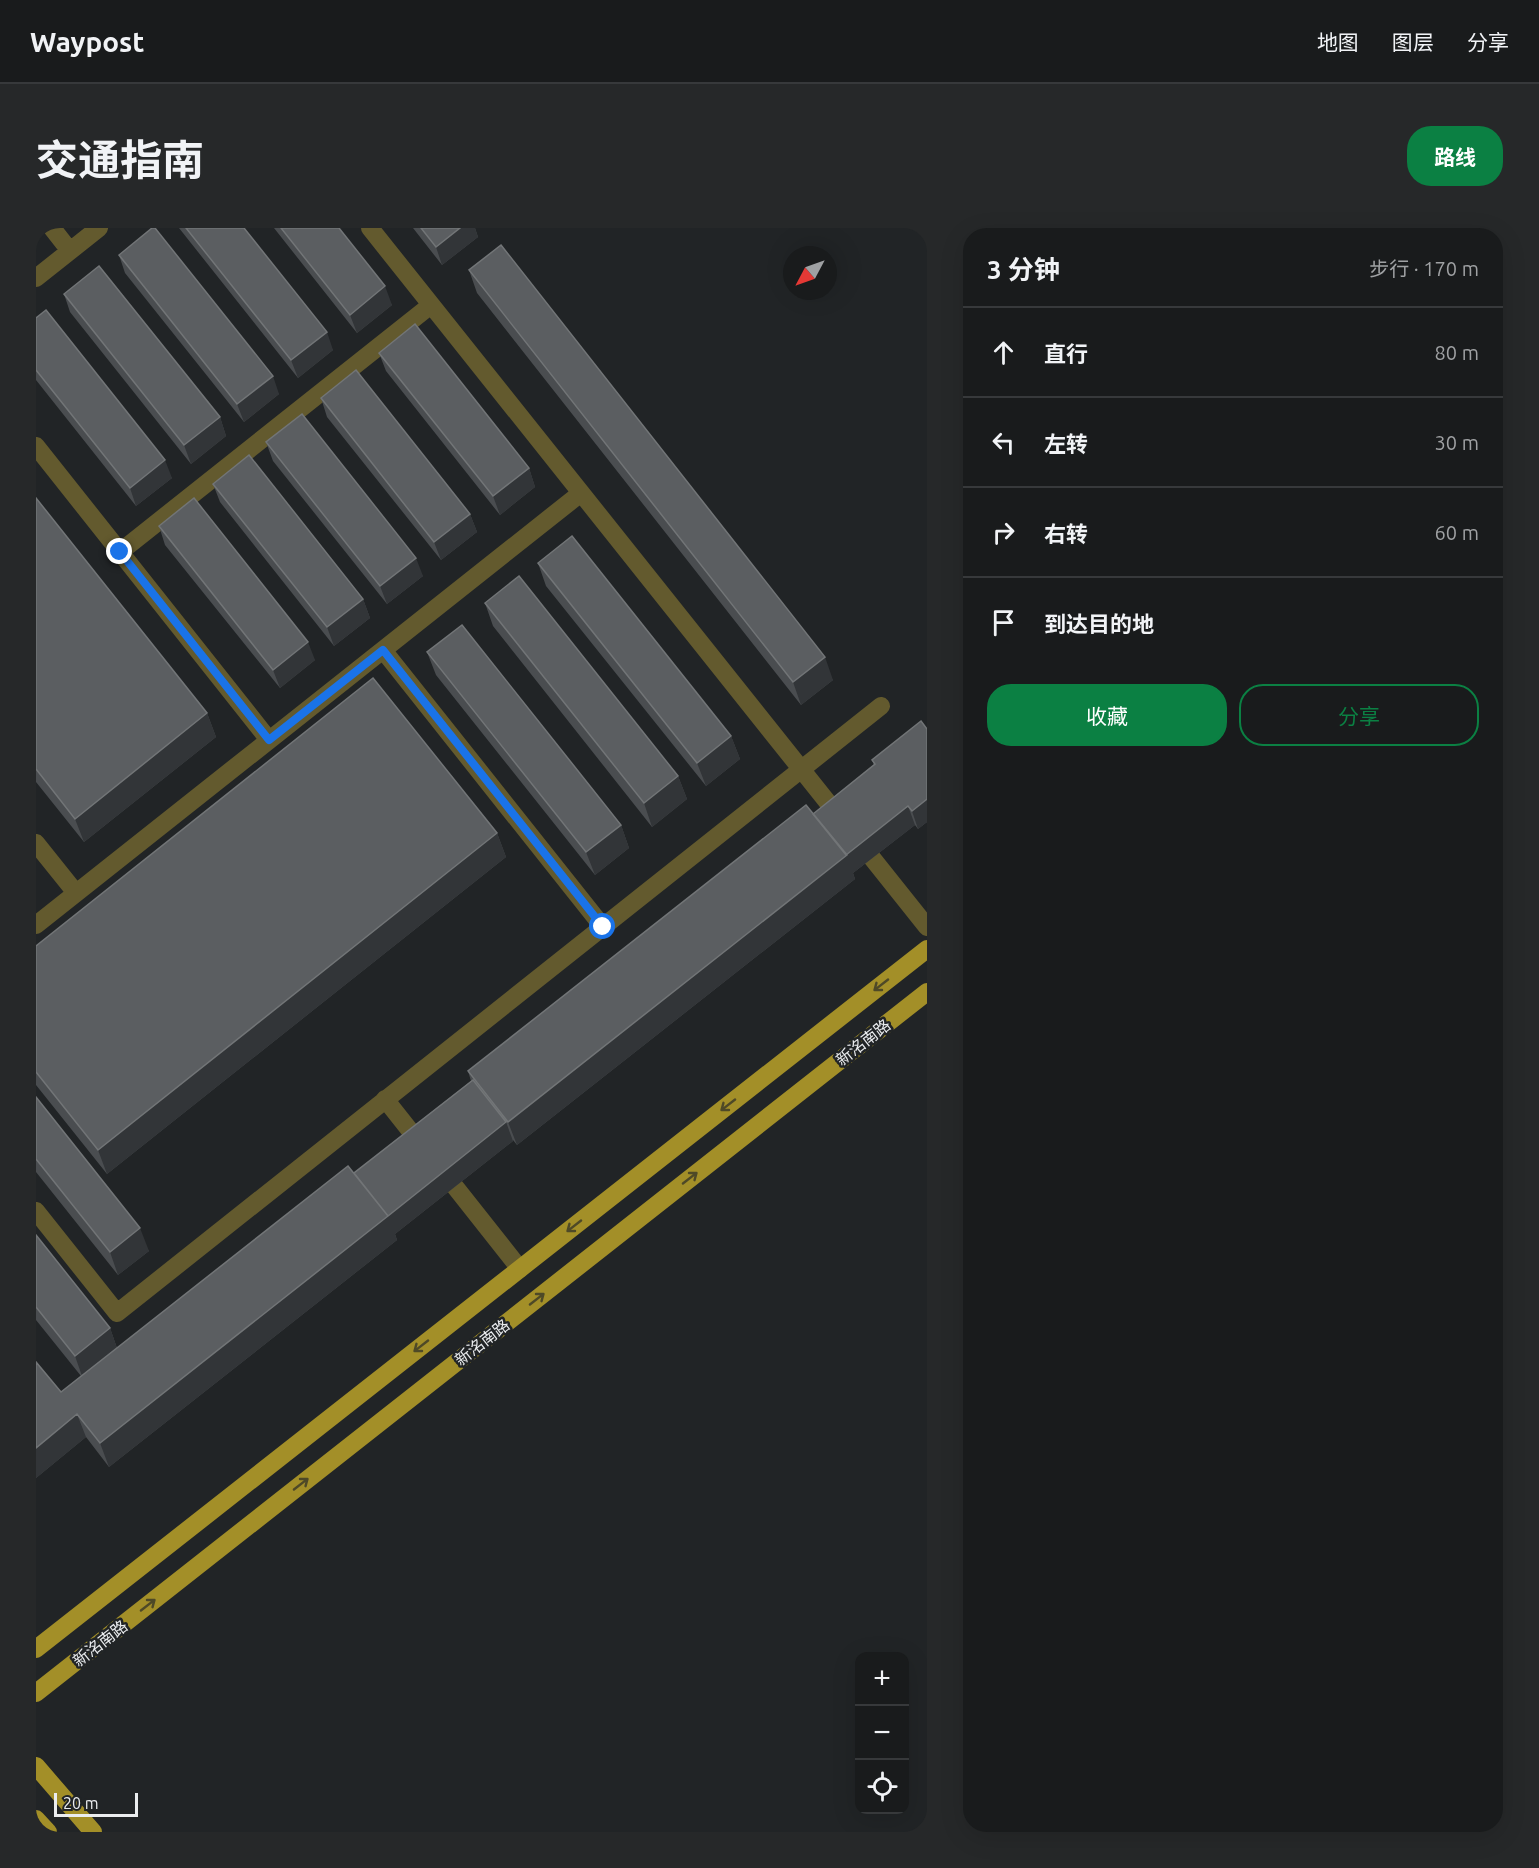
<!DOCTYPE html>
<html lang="zh">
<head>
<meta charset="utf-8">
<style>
  body { margin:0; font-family:Ubuntu,"Noto Sans SC",sans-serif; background:#262829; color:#f1f3f6 }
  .controls { position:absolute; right:18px; bottom:18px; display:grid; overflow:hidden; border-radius:12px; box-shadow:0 6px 24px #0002 }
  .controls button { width:54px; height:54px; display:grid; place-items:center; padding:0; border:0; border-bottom:2px solid #37393b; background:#191b1c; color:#f1f3f6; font:30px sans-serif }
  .compass { position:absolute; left:747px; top:18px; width:54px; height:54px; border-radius:50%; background:#191b1c; box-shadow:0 6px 24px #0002; rotate:229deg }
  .scale { position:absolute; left:18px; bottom:15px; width:84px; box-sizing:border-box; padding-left:6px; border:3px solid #ebedef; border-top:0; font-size:16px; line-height:21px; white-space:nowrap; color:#ebedef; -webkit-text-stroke:4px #212426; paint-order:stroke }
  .stop { position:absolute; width:18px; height:18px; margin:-14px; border:4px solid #1a73e8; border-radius:50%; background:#fff }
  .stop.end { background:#1a73e8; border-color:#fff; box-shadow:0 2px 6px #0008 }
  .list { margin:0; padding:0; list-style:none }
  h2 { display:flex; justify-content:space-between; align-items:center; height:78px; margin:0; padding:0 24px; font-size:26px }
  h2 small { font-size:20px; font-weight:400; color:#9fa1a3 }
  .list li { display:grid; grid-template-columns:39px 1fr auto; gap:18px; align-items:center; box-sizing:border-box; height:90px; padding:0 24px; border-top:2px solid #37393b }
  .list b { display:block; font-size:22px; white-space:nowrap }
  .list em { font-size:20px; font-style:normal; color:#9fa1a3 }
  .actions { display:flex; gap:12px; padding:18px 24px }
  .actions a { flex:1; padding:14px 0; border:2px solid #0b8043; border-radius:24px; text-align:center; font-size:21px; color:#0b8043 }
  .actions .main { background:#0b8043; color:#fff }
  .icon { flex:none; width:33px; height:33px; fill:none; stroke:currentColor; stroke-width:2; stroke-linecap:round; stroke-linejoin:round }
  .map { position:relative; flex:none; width:891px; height:1604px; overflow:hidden; border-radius:24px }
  header { display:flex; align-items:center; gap:36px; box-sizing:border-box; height:84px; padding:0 30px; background:#191b1c; border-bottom:2px solid #37393b }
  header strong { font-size:28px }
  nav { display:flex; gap:33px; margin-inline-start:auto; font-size:21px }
  .intro { display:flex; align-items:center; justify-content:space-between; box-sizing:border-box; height:144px; padding:0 36px }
  h1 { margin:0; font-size:42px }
  .button { padding:15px 27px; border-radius:24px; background:#0b8043; color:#fff; font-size:21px; font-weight:700 }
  main { display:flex; gap:36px; padding:0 36px }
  aside { flex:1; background:#191b1c; border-radius:24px; box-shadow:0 6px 24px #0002 }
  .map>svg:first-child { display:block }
</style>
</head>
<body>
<header>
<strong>Waypost</strong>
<nav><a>地图</a><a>图层</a><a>分享</a></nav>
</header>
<div class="intro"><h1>交通指南</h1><a class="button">路线</a></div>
<main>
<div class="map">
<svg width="891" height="1604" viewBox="0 0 891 1604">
  <rect width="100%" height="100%" fill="#212426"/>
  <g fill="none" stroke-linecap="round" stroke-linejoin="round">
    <!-- minor -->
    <path stroke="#635a2e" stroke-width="18" d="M16,0L34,23
      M334,0L891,699
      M0,50L63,0
      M0,218L233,512
      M84,324L395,77
      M347,422L567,699
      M0,615L40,665
      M0,697L545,265
      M349,871L387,919
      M405,941L484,1041
      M0,983L81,1085L845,478"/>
    <!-- major -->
    <path stroke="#a38f28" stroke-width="18" d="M0,1421L891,721
      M0,1465L891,764
      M0,1538L57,1604
      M0,1591L12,1604"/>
  </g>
  <!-- wall -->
  <path fill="#4a4d50" d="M143,0H208L297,122L262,150Z
    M238,0H303L356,77L321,105Z
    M377,0H439L442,9L406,37Z
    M83,27L243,166L208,194L89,45Z
    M433,42L797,452L765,477L441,65Z
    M28,66L184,189L190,208L155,236L34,84Z
    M0,90L136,250L100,278L0,152Z
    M343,125L493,240L499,259L464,287L350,143Z
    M285,170L434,286L441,304L405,332L291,189Z
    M230,214L387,348L351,376L237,233Z
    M177,256L327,371L334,390L298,418L184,274Z
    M0,270L171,485L180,509L48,614L0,554Z
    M123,298L279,432L244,460L129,317Z
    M502,335L695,508L704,531L670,558L510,358Z
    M449,375L642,548L651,571L616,599L457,398Z
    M391,424L585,597L593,620L559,647L400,447Z
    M891,501V594L882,601L879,597L817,645L819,651L481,917L477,912V913L359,1006L361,1012L73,1239L50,1209L0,1250V1134L25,1164L45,1148L0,1092V1007L74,1100L81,1120L318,945L435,853L432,843L777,586L838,537L836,532Z
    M461,605L470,629L71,946L0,857V718Z
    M0,869L113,1023L82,1047L0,944Z"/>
  <!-- shaded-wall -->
  <path fill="#323538" d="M424,0H439L442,9L406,37L400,19Z
    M349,58L356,77L321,105L314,87Z
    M291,104L297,122L262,150L255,132Z
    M237,148L243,166L208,194L201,176Z
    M184,189L190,208L155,236L148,217Z
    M129,232L136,250L100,278L94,260Z
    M493,240L499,259L464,287L457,268Z
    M434,286L441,304L405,332L398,314Z
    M380,330L387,348L351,376L344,358Z
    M327,371L334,390L298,418L291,399Z
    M272,414L279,432L244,460L237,442Z
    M789,429L797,452L765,477L757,454Z
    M171,485L180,509L48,614L39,591Z
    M695,508L704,531L670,558L661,535Z
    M642,548L651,571L616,599L608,575Z
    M891,571V594L882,601L876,583Z
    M872,578L879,597L817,645L819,651L481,917L472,894Z
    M585,597L593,620L559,647L550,624Z
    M461,605L470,629L71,946L62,922Z
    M470,894L477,913L359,1006L361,1012L73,1239L64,1215Z
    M104,1000L113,1023L82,1047L74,1024Z
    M74,1100L82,1123L47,1151L39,1128Z
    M41,1186L50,1209L0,1250V1220Z"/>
  <!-- building -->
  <path fill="#5b5e61" stroke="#727577" stroke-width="1.5" d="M116,0H119L237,148L201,176L83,27Z
    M150,0H208L291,104L255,132Z
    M245,0H303L349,58L314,87Z
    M385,0H424L400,19Z
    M465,17L789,429L757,454L433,42Z
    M63,38L184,189L148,217L28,66Z
    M10,82L129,232L94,260L0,142V90Z
    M379,96L493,240L457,268L343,125Z
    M320,142L434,286L398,314L285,170Z
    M266,186L380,330L344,358L230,214Z
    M213,227L327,371L291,399L177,256Z
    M0,270L171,485L39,591L0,541Z
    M158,270L272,414L237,442L123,298Z
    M536,308L695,508L661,535L502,335Z
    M483,348L642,548L608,575L449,375Z
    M426,397L585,597L550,624L391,424Z
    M337,450L461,605L62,922L0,844V718Z
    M885,493L891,501V571L876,583L872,578L810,627L777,586L839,536L836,532Z
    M770,577L811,627L472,894L432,843Z
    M437,852L470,894L352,988L318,945Z
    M0,869L104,1000L74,1024L0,931Z
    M312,938L352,988L64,1215L41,1186L0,1220V1134L25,1164Z
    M0,1007L74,1100L39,1128L0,1079Z"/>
  <!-- one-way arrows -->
  <defs><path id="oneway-shaft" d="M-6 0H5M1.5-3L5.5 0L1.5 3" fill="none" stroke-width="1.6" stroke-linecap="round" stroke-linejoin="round" transform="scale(1.5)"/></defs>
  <g stroke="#4e4927">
    <use href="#oneway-shaft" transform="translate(845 757) rotate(142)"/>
    <use href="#oneway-shaft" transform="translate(692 877) rotate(142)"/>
    <use href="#oneway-shaft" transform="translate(654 950) rotate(-38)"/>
    <use href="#oneway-shaft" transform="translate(538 998) rotate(142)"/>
    <use href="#oneway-shaft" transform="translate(501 1071) rotate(-38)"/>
    <use href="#oneway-shaft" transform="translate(385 1118) rotate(142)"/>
    <use href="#oneway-shaft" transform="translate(265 1256) rotate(-38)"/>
    <use href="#oneway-shaft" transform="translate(112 1377) rotate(-38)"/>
  </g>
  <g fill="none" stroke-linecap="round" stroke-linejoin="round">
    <!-- route -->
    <path stroke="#1a73e8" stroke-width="8" d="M84,324L233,512L347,422L567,699"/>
  </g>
  <g text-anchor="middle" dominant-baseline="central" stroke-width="5" stroke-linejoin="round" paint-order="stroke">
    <!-- street labels -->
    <g font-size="16" fill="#ebedef" stroke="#212426">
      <text transform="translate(827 814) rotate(-38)">新洺南路</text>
      <text transform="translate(446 1114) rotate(-38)">新洺南路</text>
      <text transform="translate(64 1415) rotate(-38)">新洺南路</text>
    </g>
  </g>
</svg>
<div class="controls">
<button>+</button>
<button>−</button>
<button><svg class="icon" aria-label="locate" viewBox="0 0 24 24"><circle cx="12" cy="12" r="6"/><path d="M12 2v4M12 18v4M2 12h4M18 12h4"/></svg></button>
</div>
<svg class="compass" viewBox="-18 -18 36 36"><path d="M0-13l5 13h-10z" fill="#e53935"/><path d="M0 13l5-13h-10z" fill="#9fa1a3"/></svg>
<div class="scale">20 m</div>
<div class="stop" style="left:567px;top:699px"></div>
<div class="stop end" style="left:84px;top:324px"></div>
</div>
<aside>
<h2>3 分钟<small>步行 · 170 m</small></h2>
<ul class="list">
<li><svg class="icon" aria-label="ahead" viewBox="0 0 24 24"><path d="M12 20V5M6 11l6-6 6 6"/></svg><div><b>直行</b></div><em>80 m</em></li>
<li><svg class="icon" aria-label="left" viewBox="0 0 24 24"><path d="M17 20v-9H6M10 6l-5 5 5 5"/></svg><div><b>左转</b></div><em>30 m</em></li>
<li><svg class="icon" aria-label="right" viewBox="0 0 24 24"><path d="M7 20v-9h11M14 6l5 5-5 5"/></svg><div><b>右转</b></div><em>60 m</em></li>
<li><svg class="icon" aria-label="arrive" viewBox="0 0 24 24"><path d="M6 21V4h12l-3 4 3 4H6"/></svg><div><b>到达目的地</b></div></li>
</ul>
<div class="actions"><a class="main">收藏</a><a>分享</a></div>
</aside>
</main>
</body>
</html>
